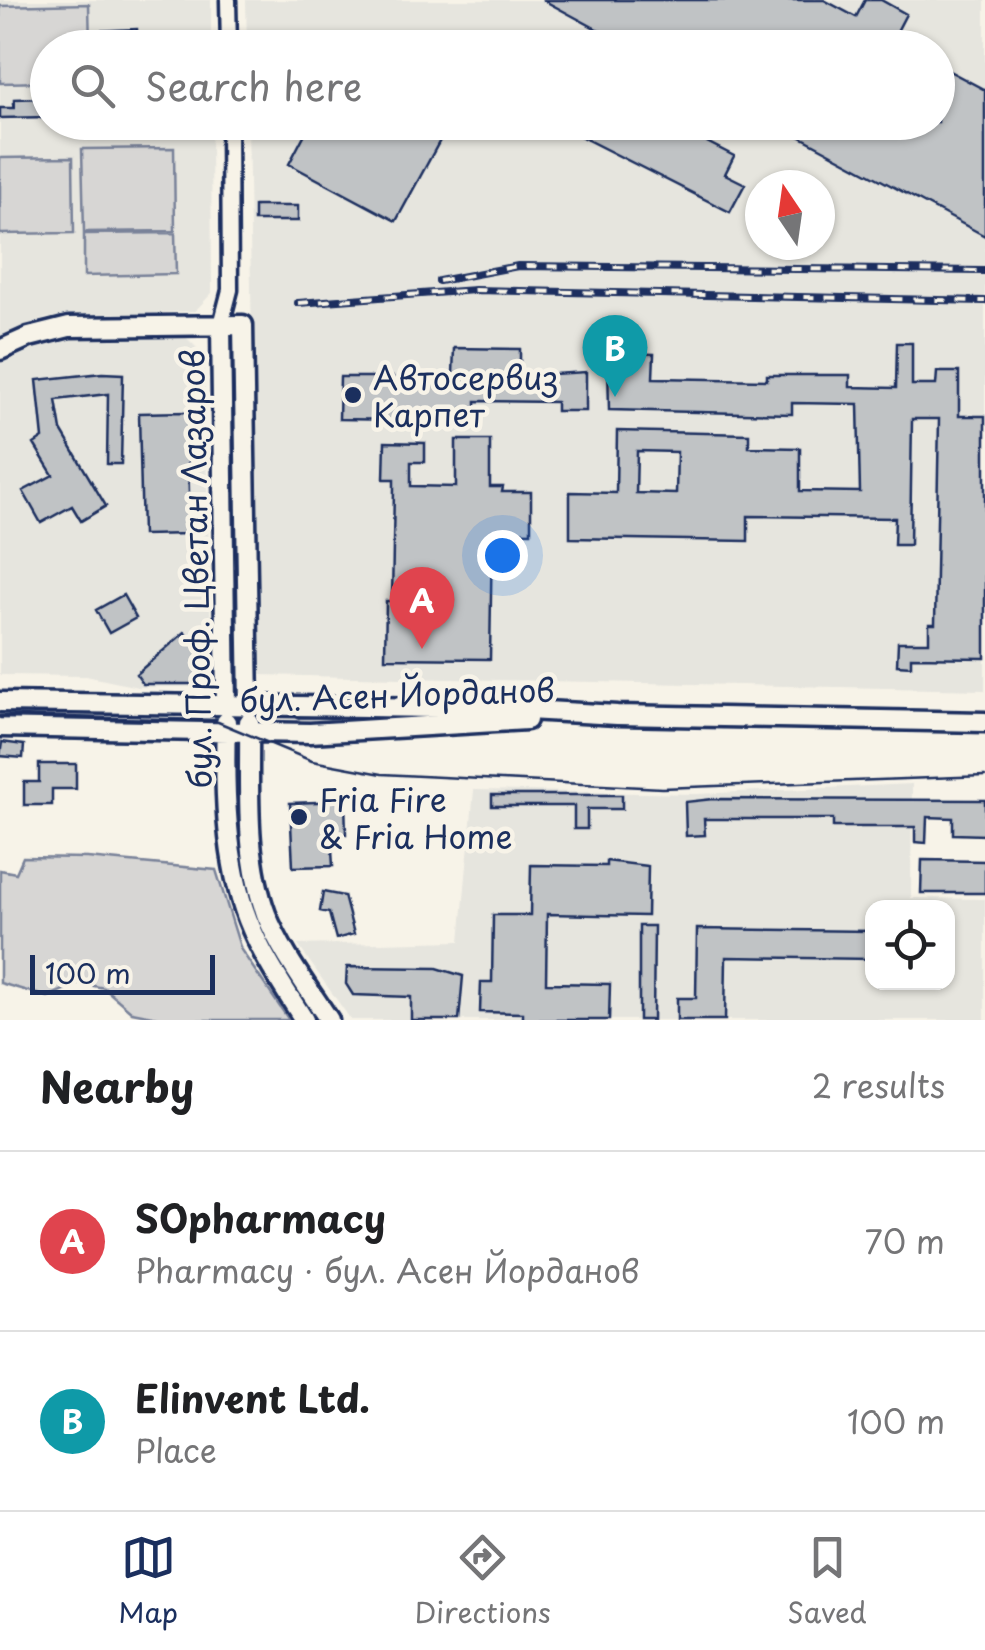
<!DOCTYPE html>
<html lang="en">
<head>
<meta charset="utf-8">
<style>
  body { margin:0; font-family:"Playpen Sans",sans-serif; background:#f6f6f6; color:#202124 }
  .controls { position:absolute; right:30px; bottom:30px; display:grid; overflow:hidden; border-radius:20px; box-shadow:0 2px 8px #0004 }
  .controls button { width:90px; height:90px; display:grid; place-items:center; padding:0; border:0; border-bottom:2px solid #e0e0e0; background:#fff; color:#202124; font:50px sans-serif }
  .compass { position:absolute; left:745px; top:170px; width:90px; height:90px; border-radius:50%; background:#fff; box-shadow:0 2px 8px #0004; rotate:347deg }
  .scale { position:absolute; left:30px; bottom:25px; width:185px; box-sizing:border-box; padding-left:10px; border:5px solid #1b2f5e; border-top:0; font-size:28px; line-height:35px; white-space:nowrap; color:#1b2f5e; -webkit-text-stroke:8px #f7f3e8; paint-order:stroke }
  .you { position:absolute; left:502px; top:555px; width:35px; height:35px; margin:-25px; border:8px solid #fff; border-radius:50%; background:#1a73e8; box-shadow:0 0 0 15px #1a73e833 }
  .badge { display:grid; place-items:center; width:65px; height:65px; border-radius:50%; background:#1b2f5e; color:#fff; font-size:32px; font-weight:700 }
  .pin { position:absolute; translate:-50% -82px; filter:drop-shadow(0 2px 5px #0008) }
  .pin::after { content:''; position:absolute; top:52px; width:35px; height:30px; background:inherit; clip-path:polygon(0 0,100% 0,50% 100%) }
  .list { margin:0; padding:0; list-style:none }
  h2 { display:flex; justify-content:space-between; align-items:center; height:130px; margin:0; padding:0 40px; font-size:42px }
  h2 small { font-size:32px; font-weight:400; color:#757577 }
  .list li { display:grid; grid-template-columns:65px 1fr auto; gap:30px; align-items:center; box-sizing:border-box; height:180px; padding:0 40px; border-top:2px solid #e0e0e0 }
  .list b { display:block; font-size:38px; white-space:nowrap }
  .list p { margin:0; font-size:32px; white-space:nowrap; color:#757577 }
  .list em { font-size:32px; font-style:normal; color:#757577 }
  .icon { flex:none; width:55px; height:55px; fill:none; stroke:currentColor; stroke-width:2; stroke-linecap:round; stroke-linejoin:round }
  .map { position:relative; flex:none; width:985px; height:1020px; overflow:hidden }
  .search { position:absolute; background:#fff; box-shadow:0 2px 8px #0004; left:30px; right:30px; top:30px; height:110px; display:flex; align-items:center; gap:25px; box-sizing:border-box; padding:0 35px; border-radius:55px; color:#757577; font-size:38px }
  .sheet { height:490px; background:#fff }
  nav { display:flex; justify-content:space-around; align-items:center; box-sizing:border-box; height:140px; border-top:2px solid #e0e0e0; background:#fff; font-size:28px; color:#757577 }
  nav a { display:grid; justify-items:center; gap:5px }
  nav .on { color:#1b2f5e }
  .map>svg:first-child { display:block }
</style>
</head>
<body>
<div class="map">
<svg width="985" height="1020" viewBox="0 0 985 1020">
  <rect width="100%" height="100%" fill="#f7f3e8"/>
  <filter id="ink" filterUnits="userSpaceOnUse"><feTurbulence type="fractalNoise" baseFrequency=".01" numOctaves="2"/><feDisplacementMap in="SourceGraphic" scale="20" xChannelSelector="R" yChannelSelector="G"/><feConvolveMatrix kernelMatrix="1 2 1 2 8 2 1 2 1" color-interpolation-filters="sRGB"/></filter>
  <g filter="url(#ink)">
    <!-- built -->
    <path fill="#e6e5de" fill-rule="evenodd" d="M0,0H211V47L48,48V122L211,123L212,293L195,311L47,318L0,337Z
      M246,0H985V690L258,675L248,123L938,122V48L247,47ZM760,185H820V245H760Z
      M73,336H185L198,349L204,372L212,674L196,687H138L86,676L0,675V364L45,344Z
      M912,784L911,898L985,899V1020H351L298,945L460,941L474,790L697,794ZM872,908H948V982H872Z"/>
    <!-- green -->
    <path fill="#d7d6d4" stroke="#798299" stroke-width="2.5" d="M89,4L90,47L48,48L47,82L0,83V6Z
      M174,148L175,231L84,232L82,149Z
      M73,157L74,233L0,234V158Z
      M175,233L176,274L84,276V234Z
      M425,714H490L302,725L297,718Z
      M23,857L87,858L216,870L241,950L289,1020H173L132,1012L104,988L79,983L48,997L0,983V870L16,873Z"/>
    <!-- building -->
    <path fill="#c0c3c5" stroke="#1b2f5e" stroke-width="2.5" fill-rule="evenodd" d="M543,0H824L856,17L865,0H881L906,14L892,41L905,48H632Z
      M137,29L138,48H93V31Z
      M938,65L985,90V236L773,122H938Z
      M48,98V117L0,118V108H14V99Z
      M311,122H450L396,221L289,164Z
      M552,122H668L734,156L725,174L745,184L730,212Z
      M254,206H298V221H254Z
      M897,343H912V385H936L937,372H959V416H985V658L911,657V666L897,665L898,642H929V624H935L939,419H912L910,545H894L895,518L748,516V541L570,538V492L616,493L617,431L749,434V447L800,448V491L860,492L858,404L792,403V414L609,410L608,363H620L621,353L654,354L653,378L767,380V375H850V387L896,388ZM637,451L677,452L676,494L636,493Z
      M454,348L520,349V376L586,372V411H556V402L476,401V408H463V421L339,419L340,377H393V386H432V375H453Z
      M102,373L123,374L121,464H107L108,394L56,400L61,430L106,506L81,521L72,506L41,523L23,491L53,475L34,444L43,438L37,380Z
      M187,412L190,534L142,535L139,413Z
      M456,440H490V487H503L502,492H531V532L492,531L490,659L385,658L386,601H392L394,488V479H384L385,442L425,443V462H411V486L456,487Z
      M123,595L136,618L109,633L96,610Z
      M185,632L205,656L207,673L195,684H143L136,674Z
      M2,742L24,745L23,758L0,756Z
      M39,764H76V789H52V805H24V782H39Z
      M492,795H622V809H587V829H574V806H492Z
      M713,799L985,800V835L953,834V818L927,817L926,843L915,842V827H833V819H704L705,835L686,836L685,802Z
      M345,801L346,834L331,835L333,866L293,867L290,803Z
      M922,860L985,861V893H921Z
      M606,861L648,866L647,916L547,914L546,983L610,984L609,1020H523V1013L480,1012L481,982H492L493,915H530L531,865L606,866Z
      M323,892L344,896L354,934L336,939L329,913L320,911Z
      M639,926H654L653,1020H639Z
      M697,929L872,931V959L726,957L725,1020H677V998H696Z
      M347,967L437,968L463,976L459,1020H411V997L353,995L346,984Z"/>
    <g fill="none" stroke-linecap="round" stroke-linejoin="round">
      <defs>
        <path id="minor" d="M228,0L229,48
          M221,325L230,290L229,122"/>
        <path id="tertiary" d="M221,325L226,707
          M0,350L29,337L69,327L243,325L249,707"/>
        <path id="secondary" d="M0,702L510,709L617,715L985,722
          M226,722C224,784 225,862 248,920C262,956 284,988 304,1020
          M249,722C250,785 244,855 266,914C281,952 307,986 329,1020
          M0,727L310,733L527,720"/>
      </defs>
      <!-- minor casing -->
      <use href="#minor" stroke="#1b2f5e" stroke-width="21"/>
      <!-- tertiary casing -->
      <use href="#tertiary" stroke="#1b2f5e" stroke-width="25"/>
      <!-- secondary casing -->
      <use href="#secondary" stroke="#1b2f5e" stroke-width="25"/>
      <!-- minor -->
      <use href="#minor" stroke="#f7f3e8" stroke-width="14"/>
      <!-- tertiary -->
      <use href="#tertiary" stroke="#f7f3e8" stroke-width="18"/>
      <!-- secondary -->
      <use href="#secondary" stroke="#f7f3e8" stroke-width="18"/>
      <!-- tram -->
      <path stroke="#1b2f5e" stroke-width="2.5" d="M0,718L218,722L312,761L382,774L662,788L985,776"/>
      <defs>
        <path id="rail" d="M439,281L518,266L985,271
          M298,303L475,290L985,301"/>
      </defs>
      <!-- rail casing -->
      <use href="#rail" stroke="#1b2f5e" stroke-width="8"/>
      <!-- rail -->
      <use href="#rail" stroke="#f7f3e8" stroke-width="4" stroke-dasharray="11" stroke-linecap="butt"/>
    </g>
  </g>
  <!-- markers -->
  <g fill="#1b2f5e" stroke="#f7f3e8" stroke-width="4">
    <circle cx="353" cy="395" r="10"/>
    <circle cx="299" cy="817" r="10"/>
  </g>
  <g text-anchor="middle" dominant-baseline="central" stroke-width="9" stroke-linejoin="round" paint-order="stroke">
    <!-- poi labels -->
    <g font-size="32" fill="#1b2f5e" stroke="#f7f3e8" text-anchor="start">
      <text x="373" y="377">Автосервиз<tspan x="373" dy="37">Карпет</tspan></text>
      <text x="319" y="799">Fria Fire<tspan x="319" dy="37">&amp; Fria Home</tspan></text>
    </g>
    <!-- street labels -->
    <g font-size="32" fill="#1b2f5e" stroke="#f7f3e8">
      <text transform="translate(195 569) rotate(-91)">бул. Проф. Цветан Лазаров</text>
      <text transform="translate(397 694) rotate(-2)">бул. Асен Йорданов</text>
    </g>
  </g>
</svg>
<div class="controls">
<button><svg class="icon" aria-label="locate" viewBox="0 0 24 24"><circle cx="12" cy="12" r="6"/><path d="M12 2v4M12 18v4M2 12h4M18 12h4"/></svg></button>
</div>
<svg class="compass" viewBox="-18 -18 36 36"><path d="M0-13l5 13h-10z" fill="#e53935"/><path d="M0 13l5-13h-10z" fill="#757577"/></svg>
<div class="scale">100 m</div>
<div class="you"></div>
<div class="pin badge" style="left:422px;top:649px;background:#e0444e">A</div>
<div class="pin badge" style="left:615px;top:397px;background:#0f9aa8">B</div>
<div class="search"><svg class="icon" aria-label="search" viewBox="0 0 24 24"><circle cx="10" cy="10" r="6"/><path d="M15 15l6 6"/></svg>Search here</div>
</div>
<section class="sheet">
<h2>Nearby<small>2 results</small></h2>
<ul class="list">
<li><span class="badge" style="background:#e0444e">A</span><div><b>SOpharmacy</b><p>Pharmacy · бул. Асен Йорданов</p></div><em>70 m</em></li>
<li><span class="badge" style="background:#0f9aa8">B</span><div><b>Elinvent Ltd.</b><p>Place</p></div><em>100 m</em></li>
</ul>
</section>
<nav>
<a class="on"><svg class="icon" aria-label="map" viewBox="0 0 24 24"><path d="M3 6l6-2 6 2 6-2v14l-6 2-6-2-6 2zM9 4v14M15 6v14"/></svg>Map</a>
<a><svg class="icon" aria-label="directions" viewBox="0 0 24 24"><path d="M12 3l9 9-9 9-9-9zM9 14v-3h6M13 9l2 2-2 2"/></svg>Directions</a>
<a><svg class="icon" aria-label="saved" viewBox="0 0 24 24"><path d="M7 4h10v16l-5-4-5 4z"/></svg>Saved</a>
</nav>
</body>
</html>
